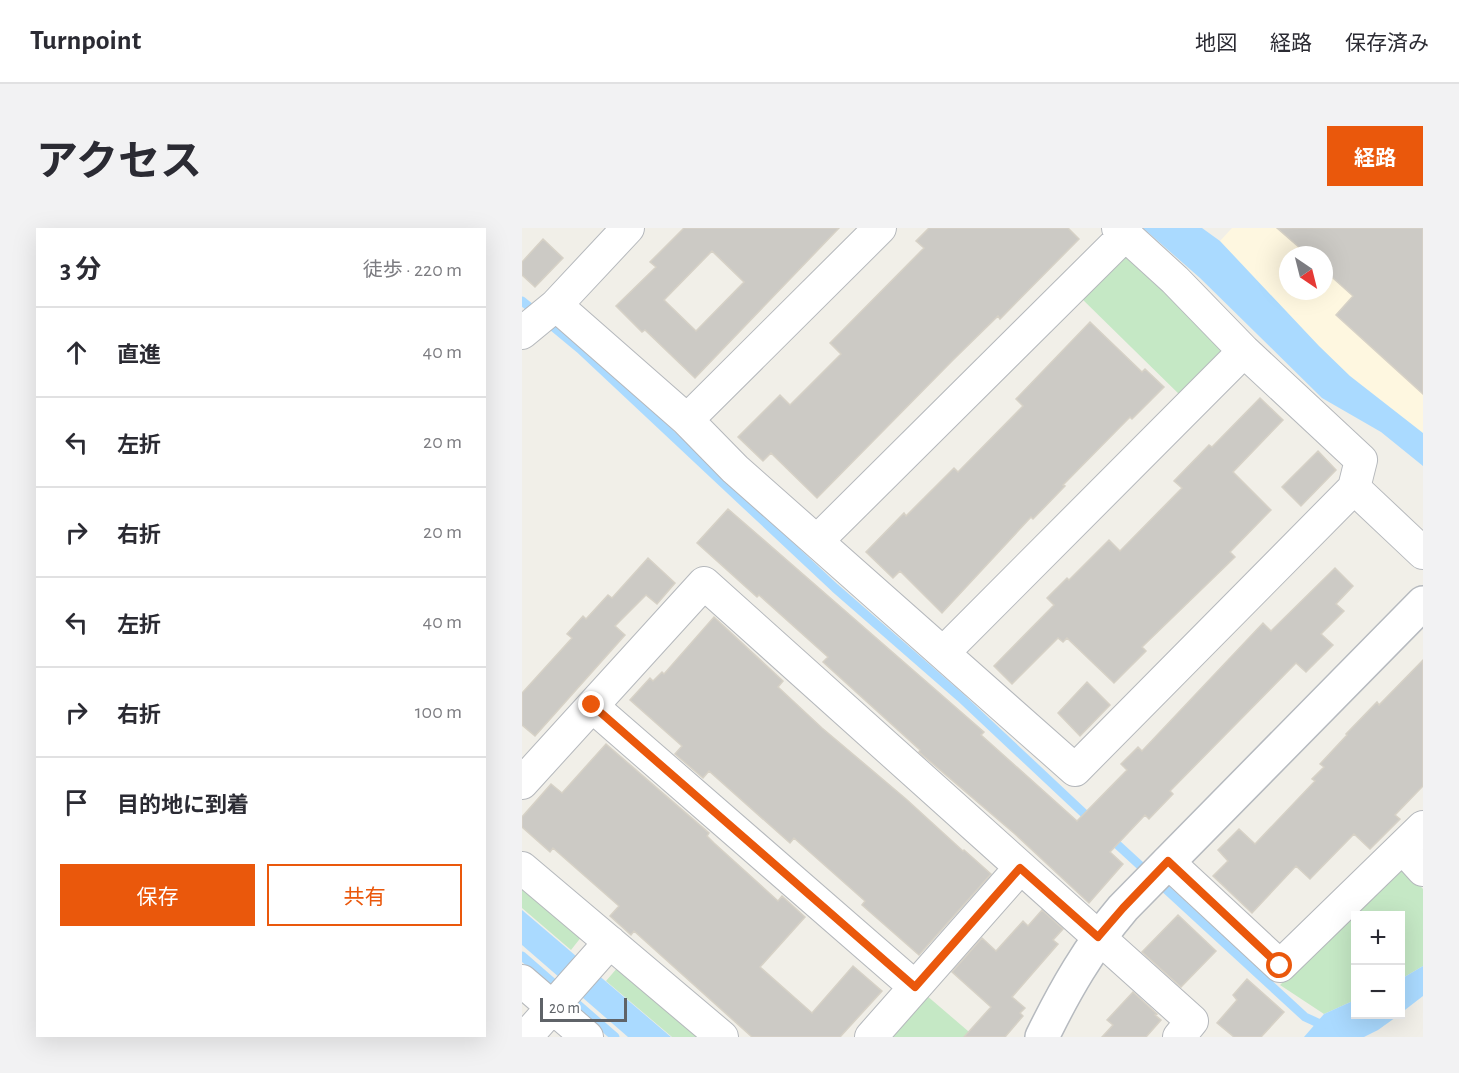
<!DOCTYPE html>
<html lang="ja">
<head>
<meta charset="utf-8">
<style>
  body { margin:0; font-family:"Alegreya Sans","Noto Sans JP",sans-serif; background:#f2f2f3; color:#2b2b33 }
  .controls { position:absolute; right:18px; bottom:18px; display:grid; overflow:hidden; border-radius:0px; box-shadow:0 6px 24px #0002 }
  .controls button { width:54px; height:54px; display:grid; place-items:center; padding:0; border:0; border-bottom:2px solid #e1e1e2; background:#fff; color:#2b2b33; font:30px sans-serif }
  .compass { position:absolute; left:757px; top:18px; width:54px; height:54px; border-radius:50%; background:#fff; box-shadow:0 6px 24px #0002; rotate:145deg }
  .scale { position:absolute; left:18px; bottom:15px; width:87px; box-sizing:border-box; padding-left:6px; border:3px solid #5f6368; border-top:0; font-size:16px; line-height:21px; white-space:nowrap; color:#5f6368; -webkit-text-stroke:4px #fff; paint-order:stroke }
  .stop { position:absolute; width:18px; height:18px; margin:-14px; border:4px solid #ea580c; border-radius:50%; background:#fff }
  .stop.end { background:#ea580c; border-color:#fff; box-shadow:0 2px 6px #0008 }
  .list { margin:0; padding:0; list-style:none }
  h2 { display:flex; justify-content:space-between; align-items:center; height:78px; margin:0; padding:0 24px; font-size:26px }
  h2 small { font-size:20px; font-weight:400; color:#7c7c81 }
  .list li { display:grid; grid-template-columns:39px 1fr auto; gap:18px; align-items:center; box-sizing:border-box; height:90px; padding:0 24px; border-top:2px solid #e1e1e2 }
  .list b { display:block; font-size:22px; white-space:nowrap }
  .list em { font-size:20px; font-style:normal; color:#7c7c81 }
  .actions { display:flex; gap:12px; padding:18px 24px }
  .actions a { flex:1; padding:14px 0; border:2px solid #ea580c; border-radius:0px; text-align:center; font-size:21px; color:#ea580c }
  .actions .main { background:#ea580c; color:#fff }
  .icon { flex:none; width:33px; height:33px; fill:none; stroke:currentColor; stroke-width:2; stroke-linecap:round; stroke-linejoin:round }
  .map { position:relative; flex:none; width:901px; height:809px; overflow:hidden; border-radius:0px }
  header { display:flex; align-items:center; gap:36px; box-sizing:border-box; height:84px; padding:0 30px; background:#fff; border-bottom:2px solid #e1e1e2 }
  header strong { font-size:28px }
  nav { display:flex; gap:33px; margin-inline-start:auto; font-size:21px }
  .intro { display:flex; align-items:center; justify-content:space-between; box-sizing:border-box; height:144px; padding:0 36px }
  h1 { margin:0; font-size:42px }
  .button { padding:15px 27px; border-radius:0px; background:#ea580c; color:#fff; font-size:21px; font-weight:700 }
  main { display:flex; gap:36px; padding:0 36px }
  aside { flex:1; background:#fff; border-radius:0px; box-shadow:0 6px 24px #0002 }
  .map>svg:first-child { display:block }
</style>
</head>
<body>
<header>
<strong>Turnpoint</strong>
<nav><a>地図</a><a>経路</a><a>保存済み</a></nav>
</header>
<div class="intro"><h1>アクセス</h1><a class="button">経路</a></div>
<main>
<aside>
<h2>3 分<small>徒歩 · 220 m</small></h2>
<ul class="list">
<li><svg class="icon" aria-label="ahead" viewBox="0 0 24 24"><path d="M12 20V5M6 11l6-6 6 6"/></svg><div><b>直進</b></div><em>40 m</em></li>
<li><svg class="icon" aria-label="left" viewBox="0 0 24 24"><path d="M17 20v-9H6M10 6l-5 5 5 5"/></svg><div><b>左折</b></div><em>20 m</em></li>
<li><svg class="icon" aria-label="right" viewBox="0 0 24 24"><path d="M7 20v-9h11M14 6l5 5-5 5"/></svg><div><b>右折</b></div><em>20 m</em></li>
<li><svg class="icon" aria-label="left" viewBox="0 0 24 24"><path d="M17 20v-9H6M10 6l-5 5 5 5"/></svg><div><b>左折</b></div><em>40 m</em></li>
<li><svg class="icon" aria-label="right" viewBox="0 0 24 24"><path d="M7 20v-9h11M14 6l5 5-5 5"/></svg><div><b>右折</b></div><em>100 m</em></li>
<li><svg class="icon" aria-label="arrive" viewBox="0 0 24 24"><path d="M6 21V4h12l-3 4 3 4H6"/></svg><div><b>目的地に到着</b></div></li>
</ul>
<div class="actions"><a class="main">保存</a><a>共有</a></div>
</aside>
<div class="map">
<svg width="901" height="809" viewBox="0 0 901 809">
  <rect width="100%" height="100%" fill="#f1efe8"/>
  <!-- commercial -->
  <path fill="#fef7e0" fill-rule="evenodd" d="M710,0H901V217L696,28L698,13ZM766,27H802V63H766Z"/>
  <!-- green -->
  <path fill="#c5e8c5" d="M596,27H609L703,116V130L662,171L556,67Z
    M879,637L901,661V738L879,751L878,688H834L833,772L802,786L758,757Z
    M0,657L60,708L49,722L0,680Z
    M96,739L177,809H150L84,753Z
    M404,767L453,809H365Z"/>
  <!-- water -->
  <path fill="#aadaff" d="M621,0H680L698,13L797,118L828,148L901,205V238L859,204L800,170L678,50Z
    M0,682L149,809H106L0,717Z
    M901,738V768L879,785V751Z
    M833,772L834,786L877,787L856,802L842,809H782L802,786Z"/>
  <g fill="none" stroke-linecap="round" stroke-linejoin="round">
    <!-- stream -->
    <path stroke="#aadaff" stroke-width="9" d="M0,73L58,121L313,360L438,469L569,592
      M586,608L783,789L796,795L806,796
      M0,728L93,809"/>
  </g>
  <!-- building -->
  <path fill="#cccac5" stroke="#d6d1c6" stroke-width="1.5" fill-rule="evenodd" d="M162,0H317L173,150L123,102L120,104L94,78L134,39L128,34ZM190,23L222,54L174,103L142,72Z
    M407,0H546L557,11L478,91L476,88L431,132L295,270L249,225L241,233L216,209L258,167L268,177L319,126L308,115L402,20L394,13Z
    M755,0H901V166L814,87L831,68L802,42V27H786Z
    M21,11L41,30L13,59L0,47V34Z
    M568,94L620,144L623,141L642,159L610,191L608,189L541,257L543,258L511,291L509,289L420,385L378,343L371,350L344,324L382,285L384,288L432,240L436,244L501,178L494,171Z
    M738,170L761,192L711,244L749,282L708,324L713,329L620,419L624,423L592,455L545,410L541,414L536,410L490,456L472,438L532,377L525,370L545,350L547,352L587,312L598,323L660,260L652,253L687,217L690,219Z
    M796,223L814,242L779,278L760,259Z
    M206,281L462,504L459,507L555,593L605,542L599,536L616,519L620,523L741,395L749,403L813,340L831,358L814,376L822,383L799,406L811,417L784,444L774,435L648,563L651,566L627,591L623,587L588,624L601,636L567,675L493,606L397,524L398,522L301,434L306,429L237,367L235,369L175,315Z
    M126,330L153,355L135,376L124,367L93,398L103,407L13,508L0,497V465L50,410L45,406L61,388L64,391L86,367L90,370Z
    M192,389L261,453L256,459L300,500L384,571L441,623L442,622L469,646L397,727L340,677L343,673L272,610L268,615L187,543L181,550L153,526L160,518L108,472L128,450L131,453L140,444L142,446Z
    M901,432V558L873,587L878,591L848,621L832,606L788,651L774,638L730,685L691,648L706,633L696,622L717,601L733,616L793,553L790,551L802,539L798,536L825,507L824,506L855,474L857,477Z
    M565,454L588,477L558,508L536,485Z
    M84,516L187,605L185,608L192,615L256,673L260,668L283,689L238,739L290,785L331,738L360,763L318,809H230L112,703L109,707L88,688L97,678L31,620L28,624L0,599V589L29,556L40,565Z
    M520,682L541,701L531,712L536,716L490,769L503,780L498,785L501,788L483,809H442L469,779L430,744L460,710L474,723L501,693L506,698Z
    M656,687L694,723L659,759L620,724Z
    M725,751L762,784L739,809H712L695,795L715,772L711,767Z
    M611,764L635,786L633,787L639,792L624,809H580L591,797L585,792Z"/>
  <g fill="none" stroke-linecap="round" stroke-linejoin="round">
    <defs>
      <path id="street" d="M596,0L653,52L722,123L839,232L832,260L901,325
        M34,77L165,192L213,241L553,542L832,260
        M0,105L34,77L106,0
        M165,192L358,0
        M295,313L604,6
        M421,425L722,123
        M70,478L393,759
        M0,555L182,355L670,793L657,809
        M881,620L901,642
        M646,634L758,738L901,599
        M0,640L200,809
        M0,753L65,809
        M4,809L88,714
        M349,809L498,640"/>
      <path id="secondary" d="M520,809C543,762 567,720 601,680L901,375"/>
    </defs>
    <!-- street casing -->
    <use href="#street" stroke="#b5b8bc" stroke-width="34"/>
    <!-- secondary casing -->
    <use href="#secondary" stroke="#b6babf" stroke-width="36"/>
    <!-- street -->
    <use href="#street" stroke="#fff" stroke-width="32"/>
    <!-- secondary -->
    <use href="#secondary" stroke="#fff" stroke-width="33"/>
  </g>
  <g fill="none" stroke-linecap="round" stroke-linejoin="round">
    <!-- route -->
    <path stroke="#ea580c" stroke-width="8" d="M70,477L393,759L498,640L576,709L601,680L646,633L758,738"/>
  </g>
</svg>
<div class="controls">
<button>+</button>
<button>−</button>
</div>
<svg class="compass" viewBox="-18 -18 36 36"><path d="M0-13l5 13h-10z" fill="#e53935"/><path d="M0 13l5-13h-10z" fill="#7c7c81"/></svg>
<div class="scale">20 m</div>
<div class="stop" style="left:758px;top:738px"></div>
<div class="stop end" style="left:70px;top:477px"></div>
</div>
</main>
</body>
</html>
